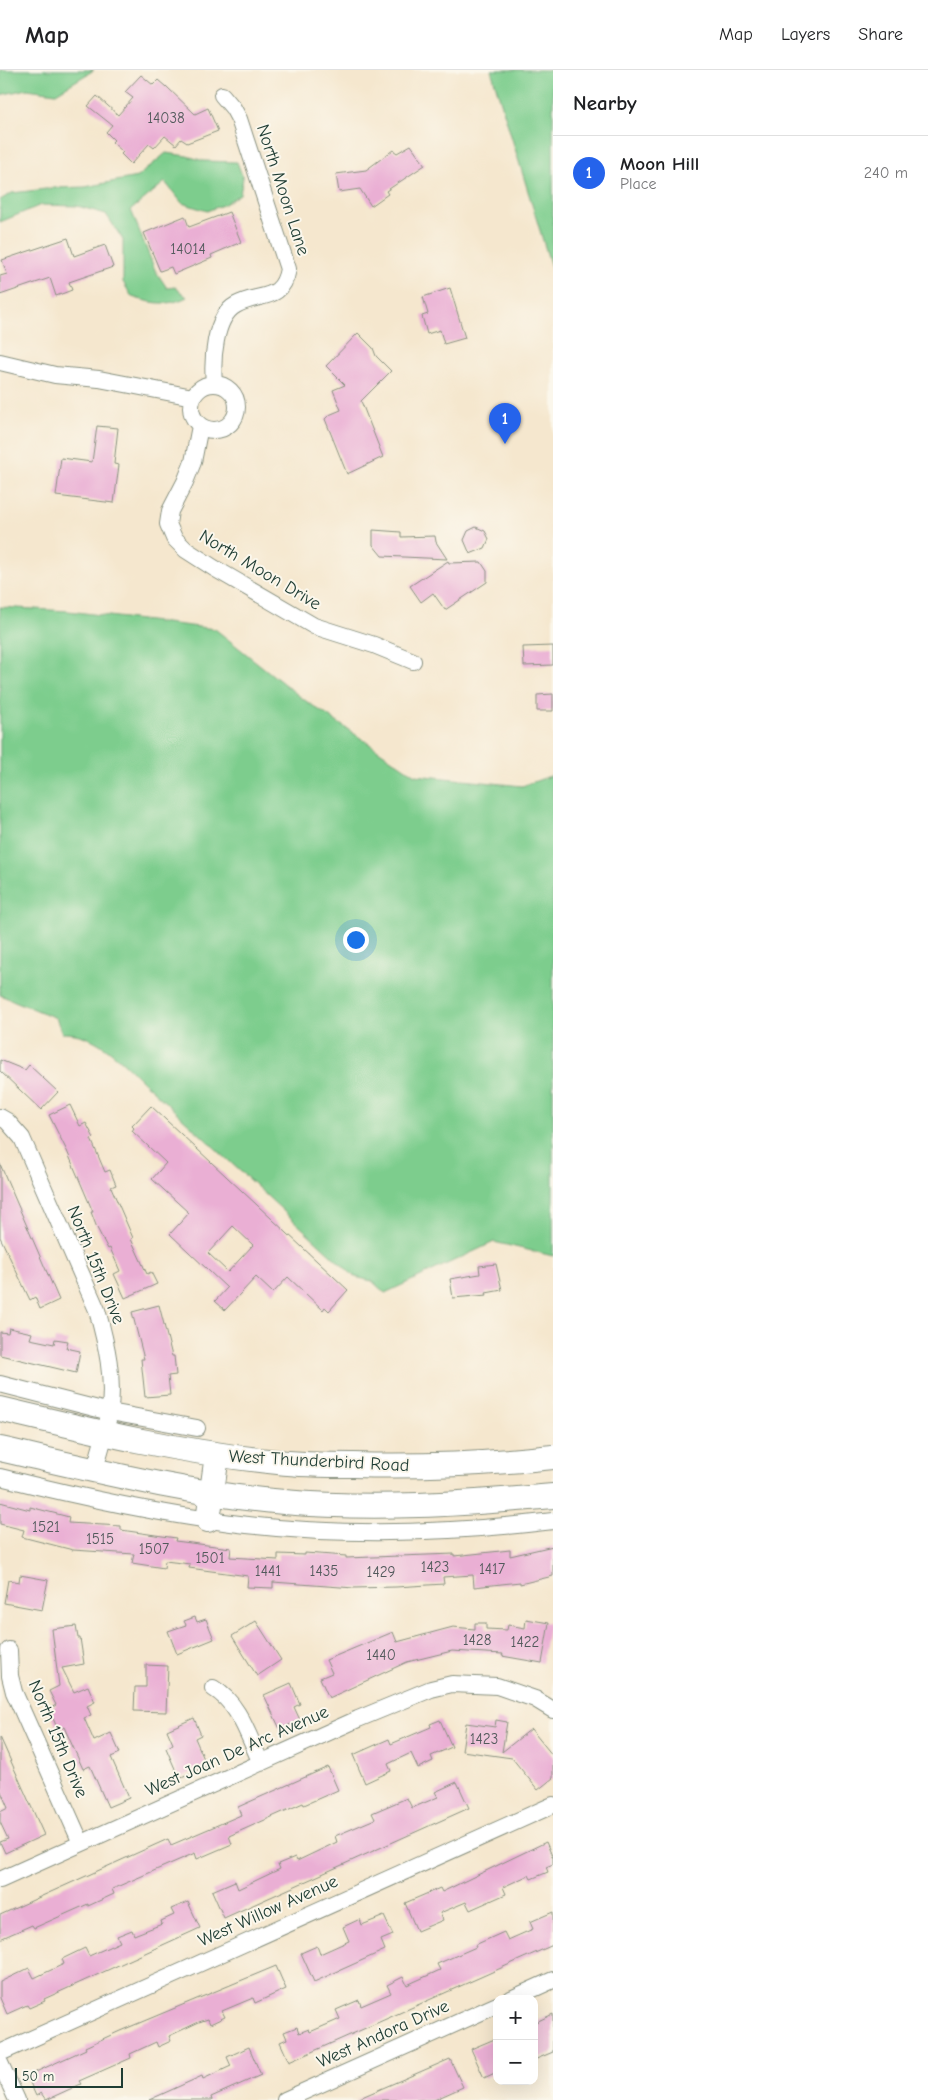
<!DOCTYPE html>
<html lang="en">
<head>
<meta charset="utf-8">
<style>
  body { margin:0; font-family:"Comic Neue",sans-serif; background:#f6f6f6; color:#202124 }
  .controls { position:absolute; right:15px; bottom:15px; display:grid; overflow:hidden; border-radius:10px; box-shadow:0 5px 20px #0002 }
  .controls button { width:45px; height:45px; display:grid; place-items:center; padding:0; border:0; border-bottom:1px solid #e0e0e0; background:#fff; color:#202124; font:25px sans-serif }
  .scale { position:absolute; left:15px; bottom:12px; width:108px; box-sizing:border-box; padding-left:5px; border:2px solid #1f3d34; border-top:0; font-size:14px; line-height:18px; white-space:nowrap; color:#1f3d34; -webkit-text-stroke:4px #fbf7ec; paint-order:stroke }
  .you { position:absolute; left:355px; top:869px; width:18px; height:18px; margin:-12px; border:4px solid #fff; border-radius:50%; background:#1a73e8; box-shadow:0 0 0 8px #1a73e833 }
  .badge { display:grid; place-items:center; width:32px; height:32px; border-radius:50%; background:#2563eb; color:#fff; font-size:16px; font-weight:700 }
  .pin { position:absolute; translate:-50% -41px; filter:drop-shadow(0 1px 2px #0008) }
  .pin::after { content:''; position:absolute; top:26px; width:18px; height:15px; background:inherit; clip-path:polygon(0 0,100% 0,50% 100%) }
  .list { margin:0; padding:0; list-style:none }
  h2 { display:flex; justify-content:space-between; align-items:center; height:65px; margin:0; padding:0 20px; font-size:21px }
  h2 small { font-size:16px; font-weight:400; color:#757577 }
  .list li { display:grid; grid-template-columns:32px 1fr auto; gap:15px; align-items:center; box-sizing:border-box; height:75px; padding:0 20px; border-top:1px solid #e0e0e0 }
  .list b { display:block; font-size:19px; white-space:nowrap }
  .list p { margin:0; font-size:16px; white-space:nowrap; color:#757577 }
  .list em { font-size:16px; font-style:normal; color:#757577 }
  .map { position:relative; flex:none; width:553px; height:2030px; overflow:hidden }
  header { display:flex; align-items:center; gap:30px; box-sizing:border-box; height:70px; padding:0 25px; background:#fff; border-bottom:1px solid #e0e0e0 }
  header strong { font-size:24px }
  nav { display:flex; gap:28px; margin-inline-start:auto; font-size:18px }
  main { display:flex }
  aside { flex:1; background:#fff }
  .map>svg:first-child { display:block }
</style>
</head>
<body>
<header>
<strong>Map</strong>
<nav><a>Map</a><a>Layers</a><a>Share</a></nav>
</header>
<main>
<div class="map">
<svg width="553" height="2030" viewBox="0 0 553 2030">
  <rect width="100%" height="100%" fill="#fbf7ec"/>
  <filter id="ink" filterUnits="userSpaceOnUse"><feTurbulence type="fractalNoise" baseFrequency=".02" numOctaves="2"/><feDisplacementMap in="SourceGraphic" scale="10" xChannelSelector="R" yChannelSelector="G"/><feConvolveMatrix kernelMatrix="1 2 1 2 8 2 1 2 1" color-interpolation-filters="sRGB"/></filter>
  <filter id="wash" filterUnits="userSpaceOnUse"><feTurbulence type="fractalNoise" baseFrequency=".0096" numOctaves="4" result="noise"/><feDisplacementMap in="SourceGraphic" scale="20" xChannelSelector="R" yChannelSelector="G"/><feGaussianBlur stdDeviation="1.12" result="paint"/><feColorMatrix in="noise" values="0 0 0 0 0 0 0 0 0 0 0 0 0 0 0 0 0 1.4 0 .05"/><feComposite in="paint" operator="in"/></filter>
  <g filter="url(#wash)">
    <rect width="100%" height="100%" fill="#f5e7ce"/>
    <!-- green -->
    <path fill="#7dcd8d" stroke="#4e8560" d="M0,0H94L56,23L27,19L0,25Z
      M491,0H553V207L552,200Z
      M166,83L187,86L204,91L237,92L243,108L240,124L225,134L207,141L182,133L165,112L131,140L155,200L167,218L175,217L187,227C168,237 151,233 132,227L123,212V170L106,144L77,136L41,135L0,152V130L12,123L54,118L85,117L137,107Z
      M0,537L68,541L215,559L303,629L415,705L522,716L553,705V1186L494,1172L385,1223L372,1211L355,1207L139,1008C118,987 94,962 62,963L56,948L0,925Z"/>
    <g id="blocks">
      <!-- building -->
      <path fill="#eaafd4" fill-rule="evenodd" d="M141,5L153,15L158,10L166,17V16L195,44L208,38L218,61L187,73L181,69L176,75L165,66L154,78L149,74L131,94L121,84L123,82L112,72L114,70L106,62L112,55L88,36L97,26L118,45L133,28L125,22Z
        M411,75L425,95L386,121L388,124L371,136L360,119L339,122L336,104L366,100L393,80L397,83Z
        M229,142L241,172L211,185L212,188L174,204L171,197L160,201L144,163L185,146L189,157Z
        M68,168L74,186L105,175L113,197L69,212L72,220L56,226L50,208L0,225V206L7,204L2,190Z
        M450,218L465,268L444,274L440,260L427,264L422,246L428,244L423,227Z
        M358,263L373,278L376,286L391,301L361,331L383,387L347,404L325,349L329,345L341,340L333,320L345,315L326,296Z
        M97,356L118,358L114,394L119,395L114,433L56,426L61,388L92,392Z
        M476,457L485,461L489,469L485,478L470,484L464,470L468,461Z
        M373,460L401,462V467L435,466L436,472L447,489L382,486L373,475Z
        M448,491L449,493L481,492L487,501V512L445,540L433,523L421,532L410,516Z
        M553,576V595L524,596L523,577Z
        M553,624V641H537V625Z
        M0,990L25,1000L29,995L58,1022L41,1040L0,1001Z
        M70,1035L80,1056L86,1053L94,1068L91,1069L105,1102L110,1100L116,1115L111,1117L133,1168L131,1169L147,1204L151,1202L157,1214L125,1228L114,1204L120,1201L110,1178L108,1179L97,1158L91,1142H93L67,1081L49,1045Z
        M151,1036L348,1220L329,1241L325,1237L323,1240L288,1207L273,1223L256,1207L225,1240L215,1231L227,1218L170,1164L189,1143L152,1109L166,1093L132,1061L134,1058L132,1056ZM233,1156L253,1175L228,1202L208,1183Z
        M0,1094L59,1230L40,1239L35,1227L30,1230L0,1167Z
        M496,1194L502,1220L486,1223L487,1225L453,1228L450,1209L480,1204L479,1196Z
        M159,1235L172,1286H174L176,1305L168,1306L170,1325L145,1327L141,1289H144L132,1242Z
        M9,1258L32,1263L30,1269L54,1274L55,1269L68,1271L66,1278L80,1281L76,1303L0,1285V1262L8,1263Z
        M0,1432L30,1440V1437L69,1447L68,1453L121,1456V1460L176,1468L175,1471L231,1478L230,1487L278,1490V1484L305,1485V1483L346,1486V1488L454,1484V1486L510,1480V1486L553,1476V1506L520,1514V1512L474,1517L473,1505L443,1507L444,1514L396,1517L354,1518L273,1512V1518L247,1517L248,1506L189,1498L190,1494L165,1491L164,1498L132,1493L134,1484L73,1480L22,1467L24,1460L0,1454Z
        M20,1505L48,1510L42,1540L4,1533L8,1510L19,1512Z
        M195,1547L197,1552L206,1549L214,1569L177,1584L168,1561L186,1555L184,1551Z
        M526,1549L549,1553L542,1593L502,1586L503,1584L452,1581L407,1592L329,1628L320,1608L332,1603L326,1590L393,1562L397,1572L453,1557L475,1559V1553H486V1559L507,1560L508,1555L525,1558Z
        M256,1551L281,1590L257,1606L232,1566Z
        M76,1556L78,1568H80L84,1594L62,1598L74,1622L88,1616L95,1632L87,1636L91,1645L84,1648L94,1671L111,1663L120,1683L111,1687L129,1728L108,1737L90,1696L83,1699L64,1657L58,1660L49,1639L56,1635L49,1621L59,1616L52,1559Z
        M146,1595L168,1596L166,1642L134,1641L135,1617H146Z
        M291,1613L300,1634L294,1637L300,1650L280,1659L264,1625Z
        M194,1648L201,1665L195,1668L207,1696L179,1708L166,1678L173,1674L167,1660Z
        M440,1650L452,1677L431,1686L433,1691L418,1698L411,1683L388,1694L391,1701L365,1713L353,1685L389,1669L391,1674L431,1657L430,1654Z
        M496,1650L507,1652L502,1682L531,1659L553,1686V1708L538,1720L512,1688L462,1681L466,1653L495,1657Z
        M0,1667L44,1765L5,1783L0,1772L8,1769L0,1752V1742L8,1738L0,1719Z
        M328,1697L338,1720L304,1735L303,1733L229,1766L232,1774L197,1789L195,1783L112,1819L114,1824L88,1836V1834L34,1858L32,1855L0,1869V1845L168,1769L171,1775L241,1745L238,1737Z
        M457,1712L469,1738L224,1848L212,1821L235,1811L238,1819L280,1799L278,1794L295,1787L297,1791L337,1772L335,1766L375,1749L372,1743L407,1728L412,1738L438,1727L435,1722Z
        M546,1772L553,1788V1794L546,1797L548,1802L531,1809L529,1805L503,1817L506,1824L470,1840L466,1832L440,1843L443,1850L417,1861L405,1833L440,1818L442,1822Z
        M188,1832L200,1858L44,1929L45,1931L29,1938L27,1935L7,1944L0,1928V1912L29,1898L34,1908L64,1894L62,1889L85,1878L89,1886L120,1872L117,1866L132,1860L134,1865L162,1854L161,1851L174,1845L171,1839Z
        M553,1842V1875L289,1992L280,1972L287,1969L284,1962L297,1957L299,1963L309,1959L310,1962L340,1949L336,1940L359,1930L361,1936L391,1923L387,1915L403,1907L407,1915L440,1900L437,1894L476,1877L475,1875L504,1862L508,1870L533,1859L530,1852Z
        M384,1846L393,1865L381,1870L385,1880L314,1912L301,1883L317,1876L320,1884L349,1871L343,1857L360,1849L362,1855Z
        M276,1896L286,1919L255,1933L253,1928L222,1941L225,1947L210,1954L208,1949L199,1952L169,1966L171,1971L158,1977L156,1972L130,1984L131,1988L79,2011L81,2014L46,2030L41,2023L36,2026L27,2006L86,1979L85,1977L120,1961Z
        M553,1944V1982L534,1990V1953Z
        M497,1968V2002L484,2008L471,1979Z
        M249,1977L261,2005L211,2027L212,2030H149L202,2006L203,2009L231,1996L227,1987Z
        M450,1989L463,2017L434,2030H355Z"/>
    </g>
  </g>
  <g filter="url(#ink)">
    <use href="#blocks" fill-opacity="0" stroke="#8a9281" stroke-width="1"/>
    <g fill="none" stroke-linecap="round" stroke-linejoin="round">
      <defs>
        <path id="street" d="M0,292L55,305L99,309L193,327
          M214,313C212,291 214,247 236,235C259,222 282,233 288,199L239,49L233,38L222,25
          M191 337a23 23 0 1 1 46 0a23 23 0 1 1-46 0Z
          M200,356L193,392L185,412L170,441L168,454L174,468L186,480L214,498L314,556L374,575L413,591
          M0,1047L7,1051L22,1068L97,1240C106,1272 115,1310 109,1344C106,1363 100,1382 94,1401
          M0,1314L110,1342L197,1358
          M0,1407C76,1426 153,1443 231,1453C338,1467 446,1464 553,1451
          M9,1580L10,1606L14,1622L81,1773
          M213,1618C240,1634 248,1666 261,1693
          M0,1810L358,1649L431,1619L452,1614L497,1616L535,1629L553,1640
          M511,1929L553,1910
          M0,1983L553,1735
          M0,1993L17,2030
          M285,2030L497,1935"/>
        <path id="secondary" d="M0,1339C92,1361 184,1383 278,1392C303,1395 328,1395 353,1395C421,1397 486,1394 553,1387
          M0,1379C93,1400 188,1424 284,1432C374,1440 463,1434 553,1426
          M208,1450L217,1385"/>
      </defs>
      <!-- street casing -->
      <use href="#street" stroke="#8a9281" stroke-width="18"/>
      <!-- secondary casing -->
      <use href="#secondary" stroke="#8a9281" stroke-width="26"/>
      <!-- street -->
      <use href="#street" stroke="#fff" stroke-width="16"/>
      <!-- secondary -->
      <use href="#secondary" stroke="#fff" stroke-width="24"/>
    </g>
  </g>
  <g text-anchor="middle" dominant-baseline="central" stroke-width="4" stroke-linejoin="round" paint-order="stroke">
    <!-- number labels -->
    <g font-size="15" fill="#525a5c">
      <text x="166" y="48">14038</text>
      <text x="188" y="179">14014</text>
      <text x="46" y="1457">1521</text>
      <text x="100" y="1469">1515</text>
      <text x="154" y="1479">1507</text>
      <text x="210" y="1488">1501</text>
      <text x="435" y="1497">1423</text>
      <text x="492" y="1499">1417</text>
      <text x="268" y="1501">1441</text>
      <text x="324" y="1501">1435</text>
      <text x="381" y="1502">1429</text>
      <text x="477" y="1570">1428</text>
      <text x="525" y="1572">1422</text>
      <text x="381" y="1585">1440</text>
      <text x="484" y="1669">1423</text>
    </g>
    <!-- street labels -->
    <g font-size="18" fill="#1f3d34" stroke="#fbf7ec">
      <text transform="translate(283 120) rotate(72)">North Moon Lane</text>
      <text transform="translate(260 500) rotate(31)">North Moon Drive</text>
      <text transform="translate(96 1195) rotate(68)">North 15th Drive</text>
      <text transform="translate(319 1391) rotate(3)">West Thunderbird Road</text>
      <text transform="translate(58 1669) rotate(67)">North 15th Drive</text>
      <text transform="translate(237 1681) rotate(-24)">West Joan De Arc Avenue</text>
      <text transform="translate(268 1841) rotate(-24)">West Willow Avenue</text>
      <text transform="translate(383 1964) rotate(-24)">West Andora Drive</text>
    </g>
  </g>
</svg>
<div class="controls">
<button>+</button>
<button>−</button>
</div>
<div class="scale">50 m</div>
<div class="you"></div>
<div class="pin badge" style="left:505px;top:374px">1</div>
</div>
<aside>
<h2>Nearby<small></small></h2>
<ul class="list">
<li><span class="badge">1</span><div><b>Moon Hill</b><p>Place</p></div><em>240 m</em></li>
</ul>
</aside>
</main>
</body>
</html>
